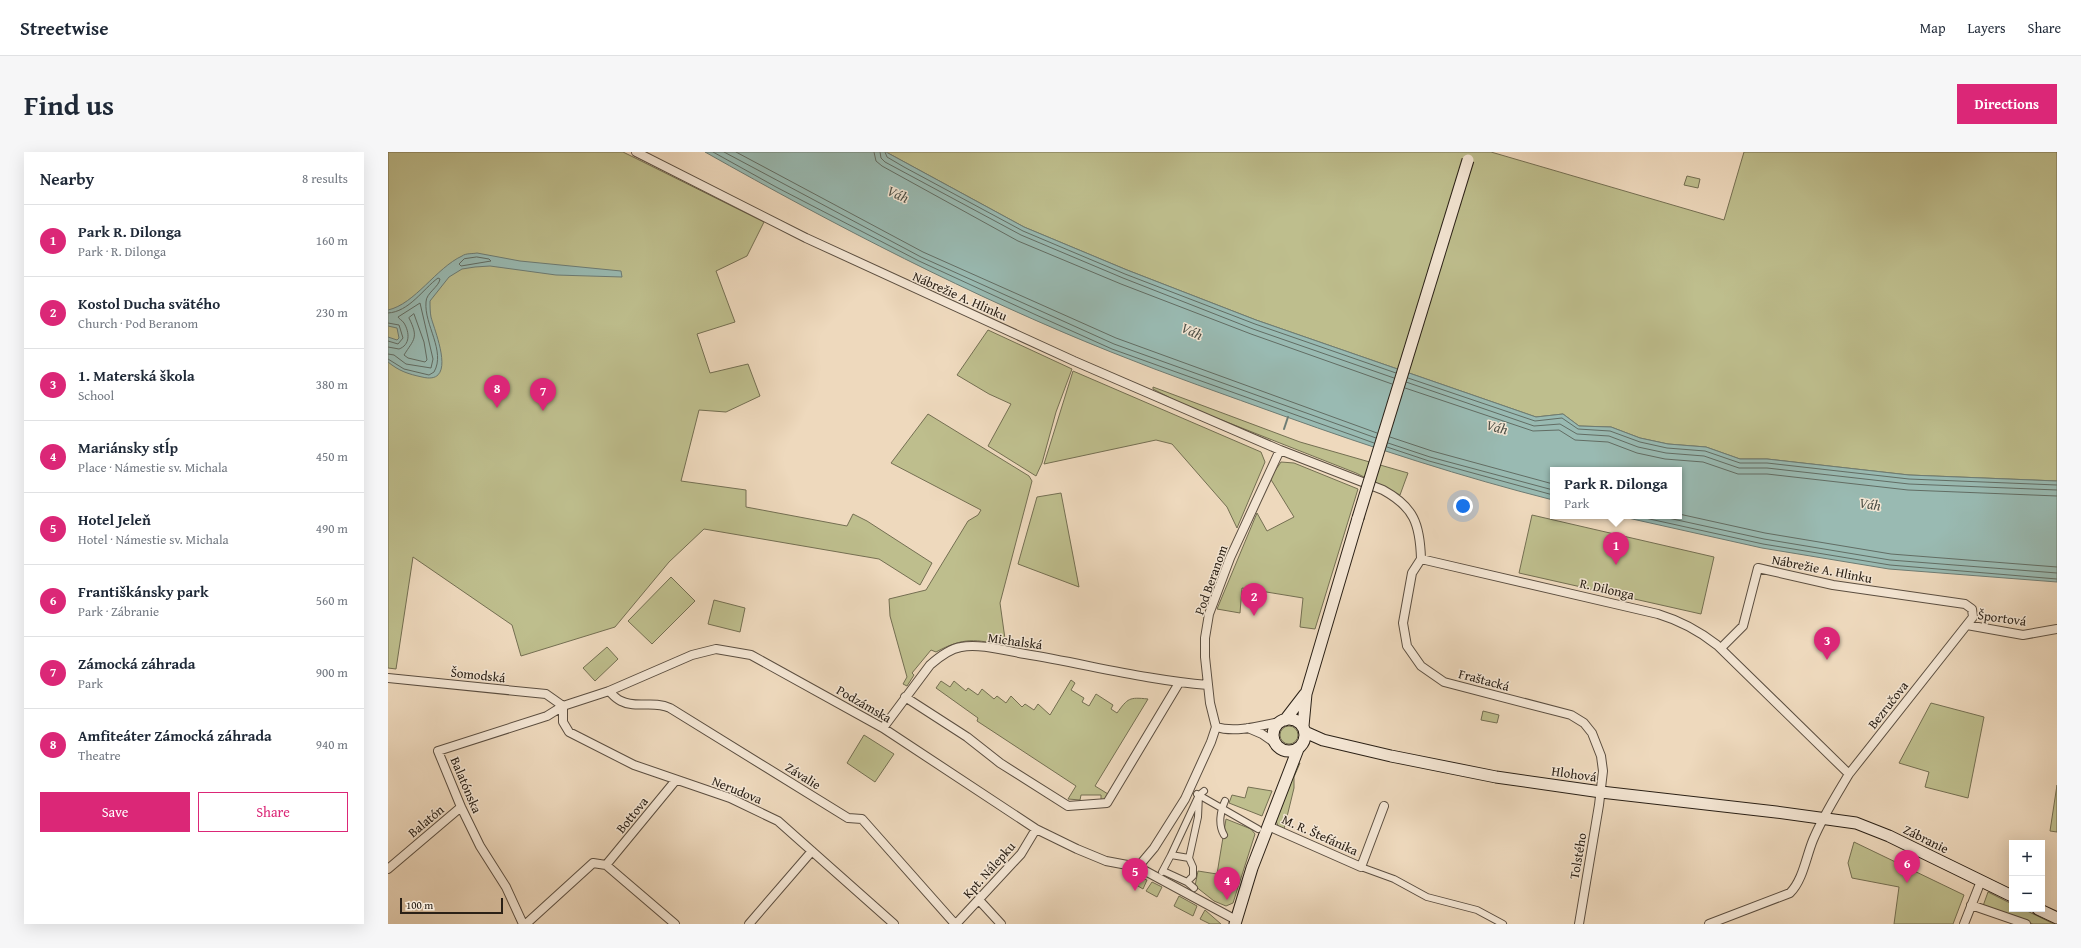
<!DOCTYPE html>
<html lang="en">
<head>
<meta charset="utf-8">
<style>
  body { margin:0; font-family:"Gentium Book Plus",serif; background:#f6f6f7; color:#1f2937 }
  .controls { position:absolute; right:12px; bottom:12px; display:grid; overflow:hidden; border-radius:0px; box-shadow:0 4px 16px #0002 }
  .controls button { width:36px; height:36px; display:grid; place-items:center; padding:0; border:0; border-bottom:1px solid #e0e1e3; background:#fff; color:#1f2937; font:20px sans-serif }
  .scale { position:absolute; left:12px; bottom:10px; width:103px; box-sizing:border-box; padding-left:4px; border:2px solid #2a2016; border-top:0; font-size:11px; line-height:14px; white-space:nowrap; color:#2a2016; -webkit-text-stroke:3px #f4e6d4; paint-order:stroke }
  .you { position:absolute; left:1075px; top:354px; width:14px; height:14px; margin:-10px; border:3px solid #fff; border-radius:50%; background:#1a73e8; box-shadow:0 0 0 6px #1a73e833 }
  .badge { display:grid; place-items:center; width:26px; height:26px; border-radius:50%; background:#db2777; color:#fff; font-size:13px; font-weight:700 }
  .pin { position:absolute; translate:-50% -33px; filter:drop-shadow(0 1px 2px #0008) }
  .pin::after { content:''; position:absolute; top:21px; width:14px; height:12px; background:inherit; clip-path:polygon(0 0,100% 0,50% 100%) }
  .popup { position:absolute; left:1162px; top:315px; width:132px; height:52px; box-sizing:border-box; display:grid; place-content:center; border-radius:0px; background:#fff; filter:drop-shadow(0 1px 3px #0005); font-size:13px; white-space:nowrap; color:#747a83 }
  .popup b { font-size:15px; color:#1f2937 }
  .popup::after { content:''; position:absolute; left:50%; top:100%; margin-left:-8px; border:8px solid transparent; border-top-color:#fff }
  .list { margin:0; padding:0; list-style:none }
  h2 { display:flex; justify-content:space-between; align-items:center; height:52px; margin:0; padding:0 16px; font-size:17px }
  h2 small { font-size:13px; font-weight:400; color:#747a83 }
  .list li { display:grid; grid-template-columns:26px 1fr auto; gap:12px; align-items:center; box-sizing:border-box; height:72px; padding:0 16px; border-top:1px solid #e0e1e3 }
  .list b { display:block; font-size:15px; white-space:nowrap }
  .list p { margin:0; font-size:13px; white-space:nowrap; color:#747a83 }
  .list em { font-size:13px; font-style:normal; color:#747a83 }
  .actions { display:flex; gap:8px; padding:12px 16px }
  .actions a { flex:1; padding:9px 0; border:1px solid #db2777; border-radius:0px; text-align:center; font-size:14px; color:#db2777 }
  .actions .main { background:#db2777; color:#fff }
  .map { position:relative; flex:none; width:1669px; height:772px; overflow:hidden; border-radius:0px }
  header { display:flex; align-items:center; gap:24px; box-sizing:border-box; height:56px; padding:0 20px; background:#fff; border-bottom:1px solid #e0e1e3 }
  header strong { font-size:19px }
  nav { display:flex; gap:22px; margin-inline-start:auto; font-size:14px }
  .intro { display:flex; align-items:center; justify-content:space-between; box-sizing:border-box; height:96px; padding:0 24px }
  h1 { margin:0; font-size:28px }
  .button { padding:10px 18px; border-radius:0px; background:#db2777; color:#fff; font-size:14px; font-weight:700 }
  main { display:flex; gap:24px; padding:0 24px }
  aside { flex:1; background:#fff; border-radius:0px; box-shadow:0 4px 16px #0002 }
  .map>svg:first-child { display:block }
</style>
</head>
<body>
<header>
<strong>Streetwise</strong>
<nav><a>Map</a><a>Layers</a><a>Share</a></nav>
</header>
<div class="intro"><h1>Find us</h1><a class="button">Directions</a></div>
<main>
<aside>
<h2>Nearby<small>8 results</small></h2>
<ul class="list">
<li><span class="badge">1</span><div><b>Park R. Dilonga</b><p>Park · R. Dilonga</p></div><em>160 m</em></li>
<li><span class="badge">2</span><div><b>Kostol Ducha svätého</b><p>Church · Pod Beranom</p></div><em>230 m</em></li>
<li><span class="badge">3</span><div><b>1. Materská škola</b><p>School</p></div><em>380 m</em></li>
<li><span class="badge">4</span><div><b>Mariánsky stĺp</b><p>Place · Námestie sv. Michala</p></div><em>450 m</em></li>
<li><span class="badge">5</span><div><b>Hotel Jeleň</b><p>Hotel · Námestie sv. Michala</p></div><em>490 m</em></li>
<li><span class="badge">6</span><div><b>Františkánsky park</b><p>Park · Zábranie</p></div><em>560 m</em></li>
<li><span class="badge">7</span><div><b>Zámocká záhrada</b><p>Park</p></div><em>900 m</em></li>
<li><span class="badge">8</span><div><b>Amfiteáter Zámocká záhrada</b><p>Theatre</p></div><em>940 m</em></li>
</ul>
<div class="actions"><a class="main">Save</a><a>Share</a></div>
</aside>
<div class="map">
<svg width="1669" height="772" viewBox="0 0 1669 772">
  <rect width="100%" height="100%" fill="#eed9bd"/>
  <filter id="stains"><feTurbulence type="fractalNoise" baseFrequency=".005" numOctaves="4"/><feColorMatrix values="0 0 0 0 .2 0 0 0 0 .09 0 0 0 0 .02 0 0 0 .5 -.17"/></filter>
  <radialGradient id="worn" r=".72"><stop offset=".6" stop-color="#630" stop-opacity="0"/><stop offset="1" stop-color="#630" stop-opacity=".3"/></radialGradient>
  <!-- green -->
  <path fill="#bebe8d" stroke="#746f52" d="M0,0H235L376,70L359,104L328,119L347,170L309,182L322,221L360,212L372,244L338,260L311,258L293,329L358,338V355L459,374L465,362L479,369L544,411L532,433L491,407L316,377L281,410L227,475L133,504L124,473L25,405L8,517L0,516Z
    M498,0H1103L1336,68L1356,0H1669V329L1521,323L1379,307H1352L1318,295L1280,292L1252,286L1223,275L1191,274L1175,262L1148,265L868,168L739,118L636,75Z
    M1299,24L1312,27L1310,36L1296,33Z
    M600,178L684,217L668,260L654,311L648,324L600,294L623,252L601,242L569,223Z
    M685,219L873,300L877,310L849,376L839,355L784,292L768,288L656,312Z
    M765,235L912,290L1020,321L1012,343L968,321L798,254L765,237Z
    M540,262L641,324L644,329L612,451L618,494C587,487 576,485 548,500L543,498L524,521L526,523L519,534L515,532L519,525L502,464L501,447L538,438L580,369L590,363L593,358L503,311Z
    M893,310L906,311L970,337L927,477L912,475L915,446L854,436L852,461L829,457L869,361L879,379L906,365L882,326Z
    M673,341L691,435L630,412L649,345Z
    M1144,363L1326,405L1313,462L1131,421Z
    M283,425L307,449L264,492L240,469Z
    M326,448L357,456L352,480L320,472Z
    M219,495L230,507L207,529L195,516Z
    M683,528L687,531L683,538L696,546L694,550L701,554L708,542L725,553L723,557L729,561C740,546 741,545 760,547L707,634L720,642L716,648H713V643H693L692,648L680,647L688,634L589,569L590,566L548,536L553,529L562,535L566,529L578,539L580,536L590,543L594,537L606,547L609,544L618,551L623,544L634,555L637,552L646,558L650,552L662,563Z
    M1543,551L1596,565L1580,646L1537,635L1541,620L1511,611Z
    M1095,559L1111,563L1109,571L1093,568Z
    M892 583a9 9 0 1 1 18 0a9 9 0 1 1-18 0Z
    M476,583L506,602L487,630L459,611Z
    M908,611H912L906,625V636L896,677L890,674L888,669Z
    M1669,633V680L1662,679Z
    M860,635L884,639L874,664L841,651L844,643L857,646Z
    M838,667L863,677L867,682L845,751L838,754L826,749L807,734L810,719L829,722Z
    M1466,690L1576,743L1565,772H1506L1511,735L1464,726L1460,711Z
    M740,722L759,728L755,737L738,727Z
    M764,730L774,735L769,745L758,739Z
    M1600,740L1624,752V757H1635L1666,772H1645L1595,754Z
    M791,744L809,754L805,764L786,754Z
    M817,758L833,772H822L812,767Z"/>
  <!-- water -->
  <path fill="#99bab2" stroke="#6d7c74" d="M317,0H498L636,75L739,118L868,168L1148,265L1175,262L1191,274L1223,275L1252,286L1280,292L1318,295L1352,307H1379L1521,323L1669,329V430L1501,417L1374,396L1231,364H1291V318H1165V348C1074,325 985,296 896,264C838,243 780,223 723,200C583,144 448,74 317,0Z
    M89,101L132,109L233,119L234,125L168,123L102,114L87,115L74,117L61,125L42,149C42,154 42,160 43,165C47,180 70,234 34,225C20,222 11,219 0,210V185L9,188L11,186L9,176L0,174V158C27,152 48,116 74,104C78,101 84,102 89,101Z"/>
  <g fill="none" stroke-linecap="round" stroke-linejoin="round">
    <!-- shore -->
    <path stroke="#626d64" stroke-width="1" d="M325,0L388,35L531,109L646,162L724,197L986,291
      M336,0L533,105L726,192L988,286
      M348,0L535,100L728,186L989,281
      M486,0L488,9L494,14L630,89L733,132L863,182L1004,232
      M492,0L493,6L497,10L633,83L735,126L865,177L1006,226
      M497,0L499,5L516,15L635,79L737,122L867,172L1008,221
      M89,105L101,107L103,109L73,114L71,112L76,107Z
      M0,161C21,160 35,137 50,126L52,127C51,135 38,141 38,150C36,173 58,199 46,220L41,223L16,217L0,207
      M26,162L36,190L39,208L37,210L20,206L16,203C26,187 31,186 21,166Z
      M0,171L11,173L15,186L10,192L0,189
      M0,195L11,197C22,193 22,181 16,171C14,168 11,167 10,165L32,151L45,207L43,216L18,212L6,203L0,202
      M1020,226L1147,269L1174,266L1190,277L1222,279L1252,290L1279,296L1317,299L1352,311H1379L1521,327L1669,333
      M1018,230L1146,274L1172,272L1189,282L1221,284L1250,295L1278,301L1316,304L1351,316H1379L1521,332L1669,338
      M1017,236L1145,279L1171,278L1187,288L1220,290L1249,301L1277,307L1315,310L1350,322H1379L1520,338L1669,344
      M1002,285L1044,299L1165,332
      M1000,291L1042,305L1165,338
      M999,295L1041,309L1165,343
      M1291,362L1377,381L1503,402L1669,415
      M1248,364L1375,392L1502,413L1669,427
      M1271,364L1376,387L1502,408L1669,421"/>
    <!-- stream -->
    <path stroke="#6d7c74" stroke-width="2" d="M896,277L900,265"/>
    <defs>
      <path id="pedestrian" d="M809,642L870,677
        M836,683C830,673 832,659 837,649
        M783,703L811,643L816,639
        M973,715L1006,727L1039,745L1089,758L1115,772
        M775,719L799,730L806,736
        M774,720L783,703L801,706
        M799,730L805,724V715L801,706L810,665L811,643"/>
      <path id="minor" d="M248,0L418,86L686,209L892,298L995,338C1026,355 1032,372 1033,407L1270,462C1293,469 1310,478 1329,493L1461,622
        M1033,407L1024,421L1015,471L1019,494L1033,514L1056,530L1183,563L1196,571L1204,581L1213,604L1215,619L1211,653L1191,772
        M1579,473L1635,483L1669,477
        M0,526L158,542L175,554
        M221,539C224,542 228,547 233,549C248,557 265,548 282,556L460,666L474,667L567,772
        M517,545L579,585L612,611L680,654L719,651L791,531
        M175,554V570L181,580L246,613L342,646L390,669L506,772
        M828,575C847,581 872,574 891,570
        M495,576L542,513C551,505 561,497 573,495C591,491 619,499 637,502C698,512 758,528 820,533
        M860,576L874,582L887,591
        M880,674L973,715L996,654
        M218,713L288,628
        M218,713L287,772
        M750,715L766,696L797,647L823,590L828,575L822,551L817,505V486L821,462L842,406L892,298
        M0,717L73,655
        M591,748L613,772
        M1583,753L1638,772
        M135,772L118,735L92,694L73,655L50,599L159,564L175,554L221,539L304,503L328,497L363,503L495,576L648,677L689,697L718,709L750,715L848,768
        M138,772L205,711L218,713
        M361,772L424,699
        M568,772L633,702L648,677
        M1321,772L1402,741C1415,728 1418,705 1425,688C1435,664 1448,644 1461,622L1585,465L1584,457L1577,452L1445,433L1370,416L1355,474L1333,496
        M1576,772L1593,729"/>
      <path id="secondary" d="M885 583a16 16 0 1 1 32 0a16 16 0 1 1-32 0Z
        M897,568L917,542
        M915,574L918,542L970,366
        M917,580L935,588L1003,604L1108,625L1213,640L1388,660L1468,671L1501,684L1624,744
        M1650,757L1669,766
        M847,772L864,716L910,597"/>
    </defs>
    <!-- pedestrian casing -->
    <use href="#pedestrian" stroke="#5b4e40" stroke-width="8"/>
    <!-- minor casing -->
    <use href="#minor" stroke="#5b4e40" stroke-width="10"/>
    <!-- secondary casing -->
    <use href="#secondary" stroke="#2a2016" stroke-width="13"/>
    <!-- pedestrian -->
    <use href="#pedestrian" stroke="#f4e6d4" stroke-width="6"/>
    <!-- minor -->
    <use href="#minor" stroke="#f4e6d4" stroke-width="8"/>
    <!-- secondary -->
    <use href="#secondary" stroke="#f4e6d4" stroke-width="11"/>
    <defs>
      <path id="secondary-bridge" d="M970,366L1080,8"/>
    </defs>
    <!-- secondary-bridge casing -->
    <use href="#secondary-bridge" stroke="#2a2016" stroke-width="13" stroke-linecap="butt"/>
    <!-- secondary-bridge -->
    <use href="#secondary-bridge" stroke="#f4e6d4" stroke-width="11"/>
  </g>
  <g text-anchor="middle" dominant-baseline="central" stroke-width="3" stroke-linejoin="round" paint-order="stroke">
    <!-- street labels -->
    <g font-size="13" fill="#2a2016" stroke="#f4e6d4">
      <text transform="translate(572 144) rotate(24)">Nábrežie A. Hlinku</text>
      <text transform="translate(1434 417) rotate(11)">Nábrežie A. Hlinku</text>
      <text transform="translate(823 428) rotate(-70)">Pod Beranom</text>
      <text transform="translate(1219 437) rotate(13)">R. Dilonga</text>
      <text transform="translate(1614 466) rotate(8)">Športová</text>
      <text transform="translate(627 489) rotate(8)">Michalská</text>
      <text transform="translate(90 523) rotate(6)">Šomodská</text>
      <text transform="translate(1096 528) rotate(15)">Fraštacká</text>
      <text transform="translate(476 552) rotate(30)">Podzámska</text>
      <text transform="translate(1500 553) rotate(-52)">Bezručova</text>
      <text transform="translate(1186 622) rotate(8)">Hlohová</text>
      <text transform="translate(415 624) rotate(32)">Závalie</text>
      <text transform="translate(78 633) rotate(67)">Balatónska</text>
      <text transform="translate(349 638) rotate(22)">Nerudova</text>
      <text transform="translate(244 663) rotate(-51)">Bottova</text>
      <text transform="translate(38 669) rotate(-40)">Balatón</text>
      <text transform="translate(932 683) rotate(24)">M. R. Štefánika</text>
      <text transform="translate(1538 687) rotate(26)">Zábranie</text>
      <text transform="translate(1190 704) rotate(-80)">Tolstého</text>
      <text transform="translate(601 718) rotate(-48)">Kpt. Nálepku</text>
    </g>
    <!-- water labels -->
    <g font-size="14" font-style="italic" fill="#4b4e45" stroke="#f4e6d4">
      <text transform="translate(510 42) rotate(25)">Váh</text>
      <text transform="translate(804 179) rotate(25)">Váh</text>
      <text transform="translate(1109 275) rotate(15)">Váh</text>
      <text transform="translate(1482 352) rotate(9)">Váh</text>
    </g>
  </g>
  <rect width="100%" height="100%" filter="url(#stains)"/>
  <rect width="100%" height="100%" fill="url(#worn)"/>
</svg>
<div class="controls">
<button>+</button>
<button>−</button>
</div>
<div class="scale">100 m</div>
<div class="you"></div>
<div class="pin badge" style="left:1228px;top:413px">1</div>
<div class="popup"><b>Park R. Dilonga</b>Park</div>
<div class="pin badge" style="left:866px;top:464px">2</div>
<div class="pin badge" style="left:1439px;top:508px">3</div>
<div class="pin badge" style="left:839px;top:748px">4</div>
<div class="pin badge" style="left:747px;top:739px">5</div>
<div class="pin badge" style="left:1519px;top:731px">6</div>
<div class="pin badge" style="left:155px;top:259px">7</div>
<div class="pin badge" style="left:109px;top:256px">8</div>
</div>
</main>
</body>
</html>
